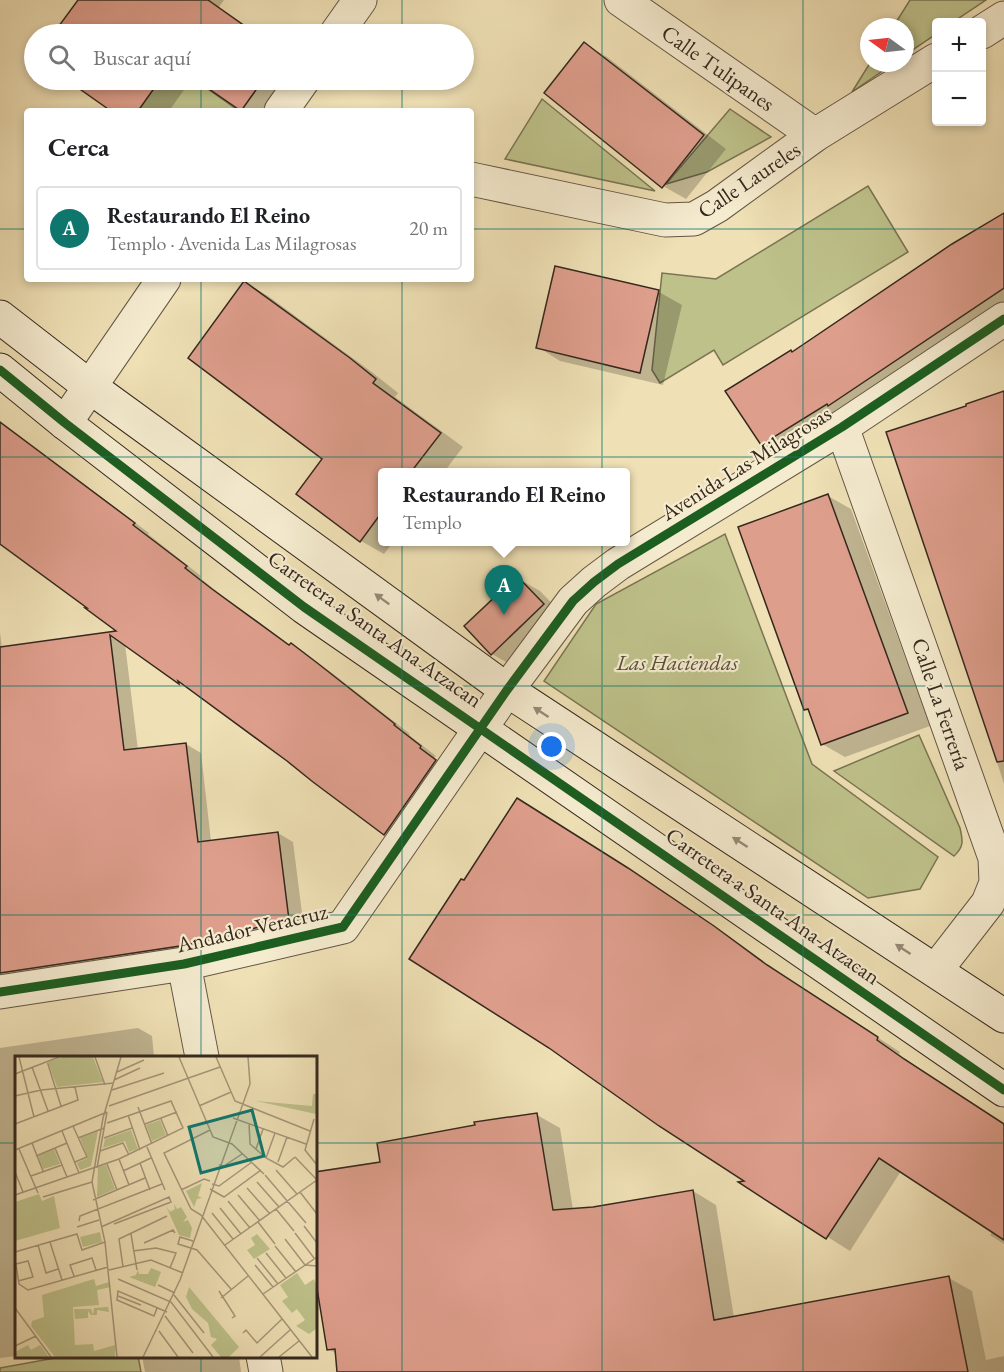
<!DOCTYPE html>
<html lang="es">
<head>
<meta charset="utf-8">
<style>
  body { margin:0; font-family:"EB Garamond",serif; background:#f2f2f2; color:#202124 }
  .controls { position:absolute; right:18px; top:18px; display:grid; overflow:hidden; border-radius:6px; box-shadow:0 3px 9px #0003 }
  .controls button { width:54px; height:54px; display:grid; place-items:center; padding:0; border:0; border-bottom:2px solid #e0e0e0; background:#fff; color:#202124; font:30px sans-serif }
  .compass { position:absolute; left:860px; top:18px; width:54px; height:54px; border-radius:50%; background:#fff; box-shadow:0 3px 9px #0003; rotate:285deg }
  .you { position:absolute; left:552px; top:747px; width:21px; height:21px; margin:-15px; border:4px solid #fff; border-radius:50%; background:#1a73e8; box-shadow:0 0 0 9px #1a73e833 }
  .badge { display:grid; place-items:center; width:39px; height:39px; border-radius:50%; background:#0f766e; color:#fff; font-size:20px; font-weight:700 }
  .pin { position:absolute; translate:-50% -50px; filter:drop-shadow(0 2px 3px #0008) }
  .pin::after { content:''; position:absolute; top:32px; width:21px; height:18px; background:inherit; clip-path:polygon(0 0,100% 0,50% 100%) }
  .popup { position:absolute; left:378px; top:468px; width:252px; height:78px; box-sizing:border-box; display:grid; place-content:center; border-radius:6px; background:#fff; filter:drop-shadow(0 2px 4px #0005); font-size:20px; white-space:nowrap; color:#757577 }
  .popup b { font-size:22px; color:#202124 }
  .popup::after { content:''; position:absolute; left:50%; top:100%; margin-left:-12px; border:12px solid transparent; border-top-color:#fff }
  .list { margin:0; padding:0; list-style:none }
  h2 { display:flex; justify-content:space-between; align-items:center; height:78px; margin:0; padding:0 24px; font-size:26px }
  h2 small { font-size:20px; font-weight:400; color:#757577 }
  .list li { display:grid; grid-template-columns:39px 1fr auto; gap:18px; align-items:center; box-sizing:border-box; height:84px; margin:0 12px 12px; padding:0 12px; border:2px solid #e0e0e0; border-radius:6px }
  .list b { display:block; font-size:22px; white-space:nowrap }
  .list p { margin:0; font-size:20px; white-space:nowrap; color:#757577 }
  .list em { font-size:20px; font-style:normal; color:#757577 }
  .icon { flex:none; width:33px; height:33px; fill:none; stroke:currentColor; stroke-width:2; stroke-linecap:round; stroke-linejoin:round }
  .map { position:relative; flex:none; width:1004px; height:1372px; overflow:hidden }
  .search { position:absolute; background:#fff; box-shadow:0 3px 9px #0003; left:24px; top:24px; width:450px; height:66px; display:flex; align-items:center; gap:15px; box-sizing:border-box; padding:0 21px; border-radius:33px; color:#757577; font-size:22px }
  .panel { position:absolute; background:#fff; box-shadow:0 3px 9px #0003; left:24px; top:108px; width:450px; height:174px; border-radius:6px }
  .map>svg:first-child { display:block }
</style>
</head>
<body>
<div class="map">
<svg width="1004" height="1372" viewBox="0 0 1004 1372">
  <rect width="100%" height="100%" fill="#efe0b5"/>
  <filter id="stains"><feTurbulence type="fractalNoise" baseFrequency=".00333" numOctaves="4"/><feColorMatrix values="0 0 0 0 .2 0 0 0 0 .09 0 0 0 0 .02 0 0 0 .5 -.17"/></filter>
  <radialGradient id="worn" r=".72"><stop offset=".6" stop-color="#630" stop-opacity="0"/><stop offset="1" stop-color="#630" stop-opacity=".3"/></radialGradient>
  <!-- green -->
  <path fill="#bec18a" stroke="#7a7454" stroke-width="1.5" d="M910,0H986L953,22H936V34L905,55V27H893Z
    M870,63H894L852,92Z
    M159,80H195L239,111H137Z
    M542,99L655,191L505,159Z
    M730,109L771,137L707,172L666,184Z
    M868,186L908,252L723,365L714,350L660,383L652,370L662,273L716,279Z
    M725,534L812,764L938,857L920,889L868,898L544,681L596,604Z
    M919,735L960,828C963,841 964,847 954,856L834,771Z
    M66,1356H138L141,1372H0V1368Z"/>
  <!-- shadow -->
  <path fill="#0003" d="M80,0H224L219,7L258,34H55Z
    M584,44L607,57L726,149L686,199L663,186Z
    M69,80H191L169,111H113Z
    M199,80H295L273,111H243Z
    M1004,215V316L785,457L762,444L793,353Z
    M556,268L659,292L682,305L663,385L560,361L538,347Z
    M245,283L268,296L373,373L398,393L395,397L463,447L444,472H382V542H393L384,554L361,541Z
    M1004,392V784L933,562L968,407Z
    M0,421L149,533L148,534L201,576L200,578L228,600L291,646L306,654L332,673L410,734L409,735L436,756L434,758L450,770L400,843L385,834L288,759L125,644L138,750L186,744L201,753L211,841L278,833L293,842L304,929L0,989V632L2,649L120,632L0,539Z
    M828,496L851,509L930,726L845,757L822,744L811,712L805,709Z
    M517,578L540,591L566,618L515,667L492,654Z
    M540,814L639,875L709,922L790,980L900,1052L899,1054L928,1075L1004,1124V1244L990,1235L993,1231L901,1171L850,1251L742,1183L748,1182L464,882Z
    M138,1028L152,1036L154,1057H16L17,1356L0,1358V1048Z
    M537,1115L560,1128L573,1210L693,1191L716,1205L734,1318L949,1278L972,1291L986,1360L1004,1356V1372H416L351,1362L328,1349L315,1259V1173L382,1163Z
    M142,1356H239L241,1372H145Z"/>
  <!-- building -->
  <path fill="#de9e8c" stroke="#35281e" stroke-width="1.5" d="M78,0H208L256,34H53Z
    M584,42L704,135L662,188L544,93Z
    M67,80H160L138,111H111Z
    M196,80H263L241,111Z
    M1004,213V288L828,406L827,404L761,445L725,391L791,350L792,352L952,244Z
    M555,266L659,290L640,373L536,348Z
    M244,281L350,358L376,379L373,383L441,433L411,472H382V512L360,542L296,494L322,459L188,358Z
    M1004,391V761L997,762L886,432L966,406V404Z
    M0,422L135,523L133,525L187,566L185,568L212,589L289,645L291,643L316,662L395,724L394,725L421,746L420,748L436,760L384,835L313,782L287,761L178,681L179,684L110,635L124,750L186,743L198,842L278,832L289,920L180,946L0,973V647L116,631L85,608H87L0,544Z
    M828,494L908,713L821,745L808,709L804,710L738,527Z
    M517,576L544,604L491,655L464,626Z
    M517,798L628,868L714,926L767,965L878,1037L877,1040L904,1059L1004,1124V1240L879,1158L826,1239L738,1182L744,1181L659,1126L549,1048L409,959L461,879L464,880Z
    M537,1113L553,1210L593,1207L693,1190L714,1320L949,1276L968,1372H337L335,1349L327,1350L315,1276V1172L380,1162L377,1143L475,1125L474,1122Z"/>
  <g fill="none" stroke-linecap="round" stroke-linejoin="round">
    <defs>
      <path id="street" d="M621,0L815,135
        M982,32L1004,18
        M336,34L360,0
        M281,111L303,80
        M471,179L665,220L694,219L717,206L815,135L936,60
        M65,423L164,279
        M842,427L995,858L996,883L988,903L936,970
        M184,964L202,1057
        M0,992L184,964L343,927L507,690L573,601L594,582L618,564L842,427L1004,319
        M263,1356L266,1372"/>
      <path id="secondary" d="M0,317L89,386L507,690L1004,1016
        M0,370L65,423L304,607L1004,1090"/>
    </defs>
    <!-- street casing -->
    <use href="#street" stroke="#645644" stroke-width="35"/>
    <!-- secondary casing -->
    <use href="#secondary" stroke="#35281e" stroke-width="35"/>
    <!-- street -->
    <use href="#street" stroke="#f5ebcf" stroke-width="33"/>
    <!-- secondary -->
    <use href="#secondary" stroke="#f5ebcf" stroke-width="33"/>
    <defs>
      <path id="cycleway" d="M0,370L65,423L304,607L1004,1090
        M0,992L184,964L343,927L507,690L573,601L594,582L618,564L842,427L1004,319"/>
    </defs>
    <!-- cycleway casing -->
    <use href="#cycleway" stroke="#f5ebcf" stroke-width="13"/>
    <!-- cycleway -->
    <use href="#cycleway" stroke="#1b5e20" stroke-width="9"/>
  </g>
  <!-- one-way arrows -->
  <defs><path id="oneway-solid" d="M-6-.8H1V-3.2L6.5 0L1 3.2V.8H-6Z" transform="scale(1.5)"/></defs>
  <g fill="#958a76">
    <use href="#oneway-solid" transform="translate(382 599) rotate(-144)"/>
    <use href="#oneway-solid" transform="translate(541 712) rotate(-147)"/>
    <use href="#oneway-solid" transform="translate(740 842) rotate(-147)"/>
    <use href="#oneway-solid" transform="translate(903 949) rotate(-147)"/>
  </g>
  <!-- grid -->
  <path fill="none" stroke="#0f766e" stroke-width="1.5" stroke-opacity="0.55" d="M201,0V34M402,0V34M602,0V1372M803,0V1372M201,80V111M402,80V111M0,229H27M471,229H1004M201,279V1057M402,279V1372M0,457H1004M0,686H1004M0,915H1004M0,1143H16M315,1143H1004M201,1356V1372"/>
  <g text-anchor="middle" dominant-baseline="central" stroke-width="4.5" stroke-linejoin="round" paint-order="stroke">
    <!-- street labels -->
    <g font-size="22" fill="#35281e" stroke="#f5ebcf">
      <text transform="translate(718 68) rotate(35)">Calle Tulipanes</text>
      <text transform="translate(749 180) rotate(-34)">Calle Laureles</text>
      <text transform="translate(746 463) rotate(-32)">Avenida Las Milagrosas</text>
      <text transform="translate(375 629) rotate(35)">Carretera a Santa Ana Atzacan</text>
      <text transform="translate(941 704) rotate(71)">Calle La Ferrería</text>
      <text transform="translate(773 906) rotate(35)">Carretera a Santa Ana Atzacan</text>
      <text transform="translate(252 928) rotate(-13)">Andador Veracruz</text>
    </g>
    <!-- park labels -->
    <g font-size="22" font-style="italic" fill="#574e39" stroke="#f5ebcf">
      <text x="677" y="662">Las Haciendas</text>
    </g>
  </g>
  <!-- overview -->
  <g transform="translate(15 1056)">
    <rect width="302" height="302" fill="#efe0b5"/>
    <path d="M47,1H78L88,26L42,31L33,6ZM298,38H301V58L241,45L297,50ZM145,64L151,79L137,85L131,69ZM116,74L123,93L114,96L110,85L88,92L90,83ZM83,75L76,110L65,114L62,107L73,102L65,82ZM39,93L45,108L28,113L23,100ZM91,109L100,133L82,141L83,111ZM187,127L183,140L187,142L182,143L179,151L171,135ZM24,138L27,145L39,140L45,172L0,185V146ZM159,148L162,153L166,151L172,161L168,166L173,164L177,172L175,182L164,179L151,150L155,156L160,153ZM85,176L87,186L68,191L65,181ZM242,178L255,193L239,203L232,194L240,189L236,182ZM136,212L146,216L140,231L114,221L121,219L123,214L124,218H133ZM282,217L290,229L299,223L301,228V273L294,278L281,270L290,264L282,253L277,257L267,245L273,241L265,229ZM79,223L81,230L94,226L96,231L82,234L84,249L58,251L60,289L78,288L79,295L100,289V301H40L16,270L17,265L29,261L27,239ZM174,231L224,291L214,301H206L196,289L202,283L196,281L193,267L177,253L171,241ZM93,251L94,256L82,254V259H76L73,255V262L60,263L59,253H76L78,259L79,252ZM13,289L16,294L25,289L34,301H0V296Z" fill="#bec18a"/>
    <path fill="none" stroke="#a59679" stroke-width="1.5" d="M4,1L19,61M80,1L90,29M164,1L198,81L217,88L249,118M201,1L220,45L295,75M32,5L46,50M17,11L33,55M102,16L129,4M0,18L44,1M99,24L125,12M97,34L149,17M0,40L26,34L99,27M94,50L205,11M184,50L216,36M123,51L137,88M113,59L125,94M218,62L291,88M146,63L153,80M299,63L290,94L302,109M234,67L235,88L251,102L268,111L280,101M0,68L63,44L60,31M130,68L162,56M58,70L72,101L60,106M195,74L149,97L176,153L186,159L297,301M47,75L64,117M63,82L89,72M89,82L117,72M17,87L28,115M132,91L150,134M40,92L52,121M4,93L23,137M241,93L248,73M0,94L92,56M85,95L108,87L114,99M21,100L52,87M280,101L302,124M251,102L260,77M104,103L114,129M263,106L272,81M125,107L135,134M92,108L102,134M204,109L209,110L227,98M82,112L92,56M261,114L282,138M108,115L136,102M0,116L8,136M250,119L291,167M16,120L47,109M242,126L264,151M197,128L204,130L237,106M232,132L255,158M195,133L209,141L246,114M166,134L189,123L195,125M285,136L302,158M0,139L104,103L168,72L156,45L92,67M223,139L245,165M28,141L77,126M78,144L130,122M213,145L235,172M205,152L226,178M261,153L279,175M197,157L218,183M64,165L65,160L147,128M243,166L260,188M289,170L302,187M62,171L84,164M86,171L154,141L156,146L99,168M280,177L299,202M116,178L122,214M270,183L290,209L302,210M178,185L165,181L163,188L182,194L216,233M35,186L47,224M129,187L158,174L160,177M23,189L31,217L43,213M210,189L302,124M260,190L281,216M118,195L141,192L161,197L155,212M0,196L62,178L67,194L90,186M251,197L271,222M242,202L263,228M0,203L4,228L13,234L93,211M1,208L13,205L18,221L3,225M240,209L258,231M108,211L104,183L152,160M94,214L136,204L168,217M59,220L55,209L77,202L81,214M103,223L156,246L198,301M143,229L160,237M204,235L220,260L217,262M248,238L302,201M159,239L189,277M103,240L126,249M206,242L233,220M0,252L36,301M142,252L139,260L102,244L103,235L152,256M150,260L178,297M144,275L163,301M228,277L231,274L242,287L267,263M0,290L21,280M102,301L90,186L77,126L88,62L106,1M128,301L165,224L235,28L233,1M245,301L275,274M264,301L284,285"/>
    <path fill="#0f766e" fill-opacity="0.15" stroke="#0f766e" stroke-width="3" d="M237,54L249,100L186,117L174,71Z"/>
    <rect width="302" height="302" fill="none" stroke="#35281e" stroke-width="3"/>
  </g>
  <rect width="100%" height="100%" filter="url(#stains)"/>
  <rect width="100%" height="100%" fill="url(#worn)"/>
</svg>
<div class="controls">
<button>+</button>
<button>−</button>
</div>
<svg class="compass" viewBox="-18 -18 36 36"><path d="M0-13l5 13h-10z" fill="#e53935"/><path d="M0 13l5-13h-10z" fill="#757577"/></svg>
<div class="you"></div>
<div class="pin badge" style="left:504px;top:615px">A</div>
<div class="popup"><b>Restaurando El Reino</b>Templo</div>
<div class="search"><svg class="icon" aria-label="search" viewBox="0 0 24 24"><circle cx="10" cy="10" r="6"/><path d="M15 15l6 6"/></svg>Buscar aquí</div>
<section class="panel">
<h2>Cerca<small></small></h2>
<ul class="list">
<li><span class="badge">A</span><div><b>Restaurando El Reino</b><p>Templo · Avenida Las Milagrosas</p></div><em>20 m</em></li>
</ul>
</section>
</div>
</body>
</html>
